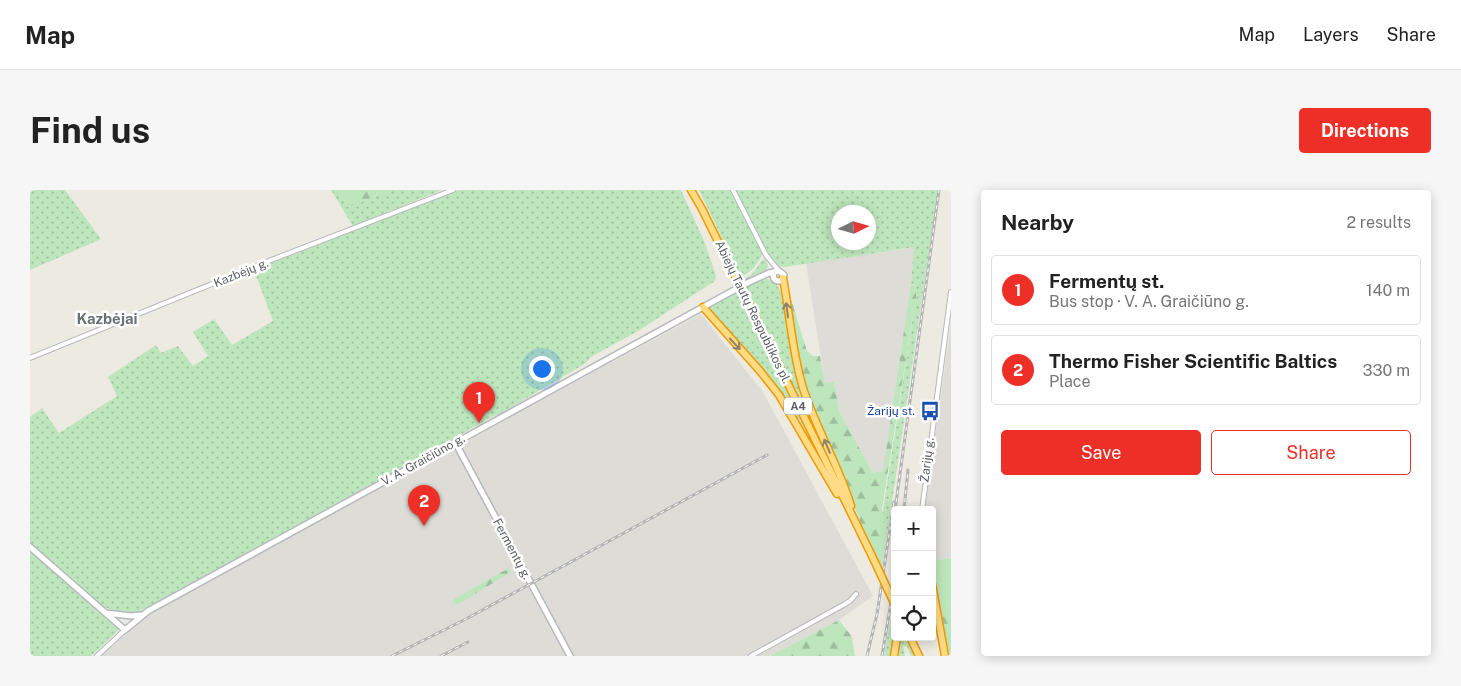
<!DOCTYPE html>
<html lang="en">
<head>
<meta charset="utf-8">
<style>
  body { margin:0; font-family:"Public Sans",sans-serif; background:#f6f6f6; color:#222 }
  .controls { position:absolute; right:15px; bottom:15px; display:grid; overflow:hidden; border-radius:5px; box-shadow:0 2px 12px #0003 }
  .controls button { width:45px; height:45px; display:grid; place-items:center; padding:0; border:0; border-bottom:1px solid #e0e0e0; background:#fff; color:#222; font:25px sans-serif }
  .compass { position:absolute; left:801px; top:15px; width:45px; height:45px; border-radius:50%; background:#fff; box-shadow:0 2px 12px #0003; rotate:85deg }
  .you { position:absolute; left:511px; top:178px; width:18px; height:18px; margin:-12px; border:4px solid #fff; border-radius:50%; background:#1a73e8; box-shadow:0 0 0 8px #1a73e833 }
  .badge { display:grid; place-items:center; width:32px; height:32px; border-radius:50%; background:#ed2f27; color:#fff; font-size:16px; font-weight:700 }
  .pin { position:absolute; translate:-50% -41px; filter:drop-shadow(0 1px 2px #0008) }
  .pin::after { content:''; position:absolute; top:26px; width:18px; height:15px; background:inherit; clip-path:polygon(0 0,100% 0,50% 100%) }
  .list { margin:0; padding:0; list-style:none }
  h2 { display:flex; justify-content:space-between; align-items:center; height:65px; margin:0; padding:0 20px; font-size:21px }
  h2 small { font-size:16px; font-weight:400; color:#767676 }
  .list li { display:grid; grid-template-columns:32px 1fr auto; gap:15px; align-items:center; box-sizing:border-box; height:70px; margin:0 10px 10px; padding:0 10px; border:1px solid #e0e0e0; border-radius:5px }
  .list b { display:block; font-size:19px; white-space:nowrap }
  .list p { margin:0; font-size:16px; white-space:nowrap; color:#767676 }
  .list em { font-size:16px; font-style:normal; color:#767676 }
  .actions { display:flex; gap:10px; padding:15px 20px }
  .actions a { flex:1; padding:11px 0; border:1px solid #ed2f27; border-radius:5px; text-align:center; font-size:18px; color:#ed2f27 }
  .actions .main { background:#ed2f27; color:#fff }
  .icon { flex:none; width:28px; height:28px; fill:none; stroke:currentColor; stroke-width:2; stroke-linecap:round; stroke-linejoin:round }
  .map { position:relative; flex:none; width:921px; height:466px; overflow:hidden; border-radius:5px }
  header { display:flex; align-items:center; gap:30px; box-sizing:border-box; height:70px; padding:0 25px; background:#fff; border-bottom:1px solid #e0e0e0 }
  header strong { font-size:24px }
  nav { display:flex; gap:28px; margin-inline-start:auto; font-size:18px }
  .intro { display:flex; align-items:center; justify-content:space-between; box-sizing:border-box; height:120px; padding:0 30px }
  h1 { margin:0; font-size:35px }
  .button { padding:12px 22px; border-radius:5px; background:#ed2f27; color:#fff; font-size:18px; font-weight:700 }
  main { display:flex; gap:30px; padding:0 30px }
  aside { flex:1; background:#fff; border-radius:5px; box-shadow:0 2px 12px #0003 }
  .map>svg:first-child { display:block }
</style>
</head>
<body>
<header>
<strong>Map</strong>
<nav><a>Map</a><a>Layers</a><a>Share</a></nav>
</header>
<div class="intro"><h1>Find us</h1><a class="button">Directions</a></div>
<main>
<div class="map">
<svg width="921" height="466" viewBox="0 0 921 466">
  <defs>
    <pattern id="grass-dots" width="8" height="8" patternUnits="userSpaceOnUse" patternTransform="scale(1.25)"><rect width="8" height="8" fill="#bee6bc"/><path d="M2 2h.1M6 6h.1" fill="none" stroke="#9dbe9c" stroke-width="1.8" stroke-linecap="round"/></pattern>
    <pattern id="forest-firs" width="22" height="20" patternUnits="userSpaceOnUse" patternTransform="scale(1.25)"><rect width="22" height="20" fill="#bee6bc"/><path d="M5 1l3.5 6h-7zM16 11l3.5 6h-7z" fill="#9dbe9c"/></pattern>
  </defs>
  <rect width="100%" height="100%" fill="#edeae1"/>
  <!-- industrial -->
  <path fill="#dedcd6" d="M884,57L881,93L853,282L843,283L809,221L804,193H795L776,73Z
    M671,124L733,202L843,406L809,430L740,466H71L115,427L134,415Z
    M921,134V368L903,371L902,320H896L895,316Z"/>
  <!-- grass -->
  <path fill="url(#grass-dots)" fill-rule="evenodd" d="M0,0H35L71,49L0,80Z
    M301,0H309L318,17L354,3V0H412L323,36Z
    M429,0H651L675,53L686,86L685,91L608,141L561,167L556,173L470,224L460,228L358,285L107,423L90,422L73,417L0,354V227L12,218L29,243L87,206L78,187L126,155L131,163L148,156L163,176L178,166L163,142L184,129L202,155L243,131L224,80Z
    M669,0H700L733,64L724,78L711,88Z
    M706,0H908L857,346L853,339L852,326L886,107L885,95L881,93L884,57L755,77C751,77 748,76 744,73C731,60 715,18 706,0ZM808,22H838V52H808Z
    M735,68L738,75L736,80L713,91L724,82L732,70Z
    M738,89L747,95L752,104L760,155L773,208L770,210L716,97L729,91Z
    M708,102L784,257L783,258L756,210L742,191L680,123L681,117Z
    M0,361L89,438L87,442L61,466H0Z
    M862,420C869,435 863,451 862,466H854Z
    M871,447H875L885,466H881L877,456H873L875,466H868L869,452Z"/>
  <!-- forest -->
  <path fill="url(#forest-firs)" d="M309,0H354V3L318,17Z
    M881,93L886,97V107L852,318V333L857,346L852,377L831,334L816,293L783,217L770,180L759,106L761,109L777,161L783,166H790L795,193L804,192L809,221L843,283L853,281Z
    M479,378L481,382L427,415L423,414L424,409Z
    M921,414V466H919L910,416Z
    M809,430L822,447L825,466H740Z"/>
  <!-- park -->
  <path fill="#bee6bc" d="M921,368V414L910,416L903,371Z"/>
  <g fill="none" stroke-linecap="round" stroke-linejoin="round">
    <defs>
      <path id="street" d="M703,0L736,65L749,81
        M0,168L236,72L423,0
        M892,320L921,102
        M67,466L95,440
        M721,466L815,414L820,411L826,404"/>
      <path id="secondary" d="M425,252L540,466
        M0,357L95,440L118,421L717,93L739,83L749,81L754,85L751,91H747L744,89L743,85L745,82
        M76,423L101,426L112,425"/>
      <path id="highway" d="M661,0L672,19L705,86
        M753,88C760,125 762,162 773,198C786,239 809,276 821,316
        M716,108L842,366
        M673,117L730,181L749,205L807,304
        M902,394L915,466
        M880,447L889,466
        M864,466L867,447"/>
    </defs>
    <!-- street casing -->
    <use href="#street" stroke="#b4b8bc" stroke-width="6"/>
    <!-- secondary casing -->
    <use href="#secondary" stroke="#b5b9be" stroke-width="8"/>
    <!-- highway casing -->
    <use href="#highway" stroke="#ee9a00" stroke-width="9"/>
    <!-- street -->
    <use href="#street" stroke="#fff" stroke-width="4"/>
    <!-- secondary -->
    <use href="#secondary" stroke="#fff" stroke-width="5"/>
    <!-- highway -->
    <use href="#highway" stroke="#ffdb86" stroke-width="6"/>
    <defs>
      <path id="rail" d="M865,320L909,0
        M874,320L878,280
        M362,466L436,429L737,265
        M411,466L438,452
        M837,466L847,424L864,312
        M852,466L865,388"/>
    </defs>
    <!-- rail casing -->
    <use href="#rail" stroke="#b3b4b4" stroke-width="3"/>
    <!-- rail -->
    <use href="#rail" stroke="#fff" stroke-width="1" stroke-dasharray="4" stroke-linecap="butt"/>
    <defs>
      <path id="highway-bridge" d="M705,86L716,108
        M842,366L865,415"/>
    </defs>
    <!-- highway-bridge casing -->
    <use href="#highway-bridge" stroke="#ee9a00" stroke-width="9" stroke-linecap="butt"/>
    <!-- highway-bridge -->
    <use href="#highway-bridge" stroke="#ffdb86" stroke-width="6"/>
  </g>
  <!-- one-way arrows -->
  <defs><path id="oneway-shaft" d="M-6 0H5M1.5-3L5.5 0L1.5 3" fill="none" stroke-width="1.6" stroke-linecap="round" stroke-linejoin="round" transform="scale(1.25)"/></defs>
  <g stroke="#8c846d">
    <use href="#oneway-shaft" transform="translate(757 120) rotate(-98)"/>
    <use href="#oneway-shaft" transform="translate(705 154) rotate(47)"/>
    <use href="#oneway-shaft" transform="translate(797 256) rotate(-113)"/>
  </g>
  <!-- icons -->
  <defs>
    <symbol id="bus-bare" viewBox="-9 -9 18 18"><path d="M-5-6H5V4H4V6H2V4H-2V6H-4V4H-5ZM-3.5-4V0h7V-4ZM-3.5 1.2v1.5H-2V1.2ZM2 1.2v1.5H3.5V1.2Z" fill="#1a4fb4" stroke="#fff" stroke-width="2.5" paint-order="stroke"/></symbol>
  </defs>
  <g fill-rule="evenodd">
    <use href="#bus-bare" x="886" y="207" width="28" height="28"/>
  </g>
  <g text-anchor="middle" dominant-baseline="central" stroke-width="5" stroke-linejoin="round" paint-order="stroke">
    <!-- shield labels -->
    <rect fill="#fff" stroke="#8c8e91" stroke-width="1" x="754" y="207.5" width="28" height="17" rx="4"/>
    <g font-size="11" font-weight="bold" fill="#5a5e62">
      <text x="768" y="216">A4</text>
    </g>
    <!-- street labels -->
    <g font-size="12" fill="#5a5e62" stroke="#fff">
      <text transform="translate(211 83) rotate(-22)">Kazbėjų g.</text>
      <text transform="translate(723 122) rotate(64)">Abiejų Tautų Respublikos pl.</text>
      <text transform="translate(393 270) rotate(-29)">V. A. Graičiūno g.</text>
      <text transform="translate(897 270) rotate(-83)">Žarijų g.</text>
      <text transform="translate(482 359) rotate(62)">Fermentų g.</text>
    </g>
    <!-- transit labels -->
    <g font-size="12" fill="#164399" stroke="#fff" text-anchor="end">
      <text x="885" y="221">Žarijų st.</text>
    </g>
    <!-- quarter labels -->
    <g font-size="15" font-weight="bold" fill="#6b7074" stroke="#fff">
      <text x="77" y="128">Kazbėjai</text>
    </g>
  </g>
</svg>
<div class="controls">
<button>+</button>
<button>−</button>
<button><svg class="icon" aria-label="locate" viewBox="0 0 24 24"><circle cx="12" cy="12" r="6"/><path d="M12 2v4M12 18v4M2 12h4M18 12h4"/></svg></button>
</div>
<svg class="compass" viewBox="-18 -18 36 36"><path d="M0-13l5 13h-10z" fill="#e53935"/><path d="M0 13l5-13h-10z" fill="#767676"/></svg>
<div class="you"></div>
<div class="pin badge" style="left:449px;top:233px">1</div>
<div class="pin badge" style="left:394px;top:336px">2</div>
</div>
<aside>
<h2>Nearby<small>2 results</small></h2>
<ul class="list">
<li><span class="badge">1</span><div><b>Fermentų st.</b><p>Bus stop · V. A. Graičiūno g.</p></div><em>140 m</em></li>
<li><span class="badge">2</span><div><b>Thermo Fisher Scientific Baltics</b><p>Place</p></div><em>330 m</em></li>
</ul>
<div class="actions"><a class="main">Save</a><a>Share</a></div>
</aside>
</main>
</body>
</html>
